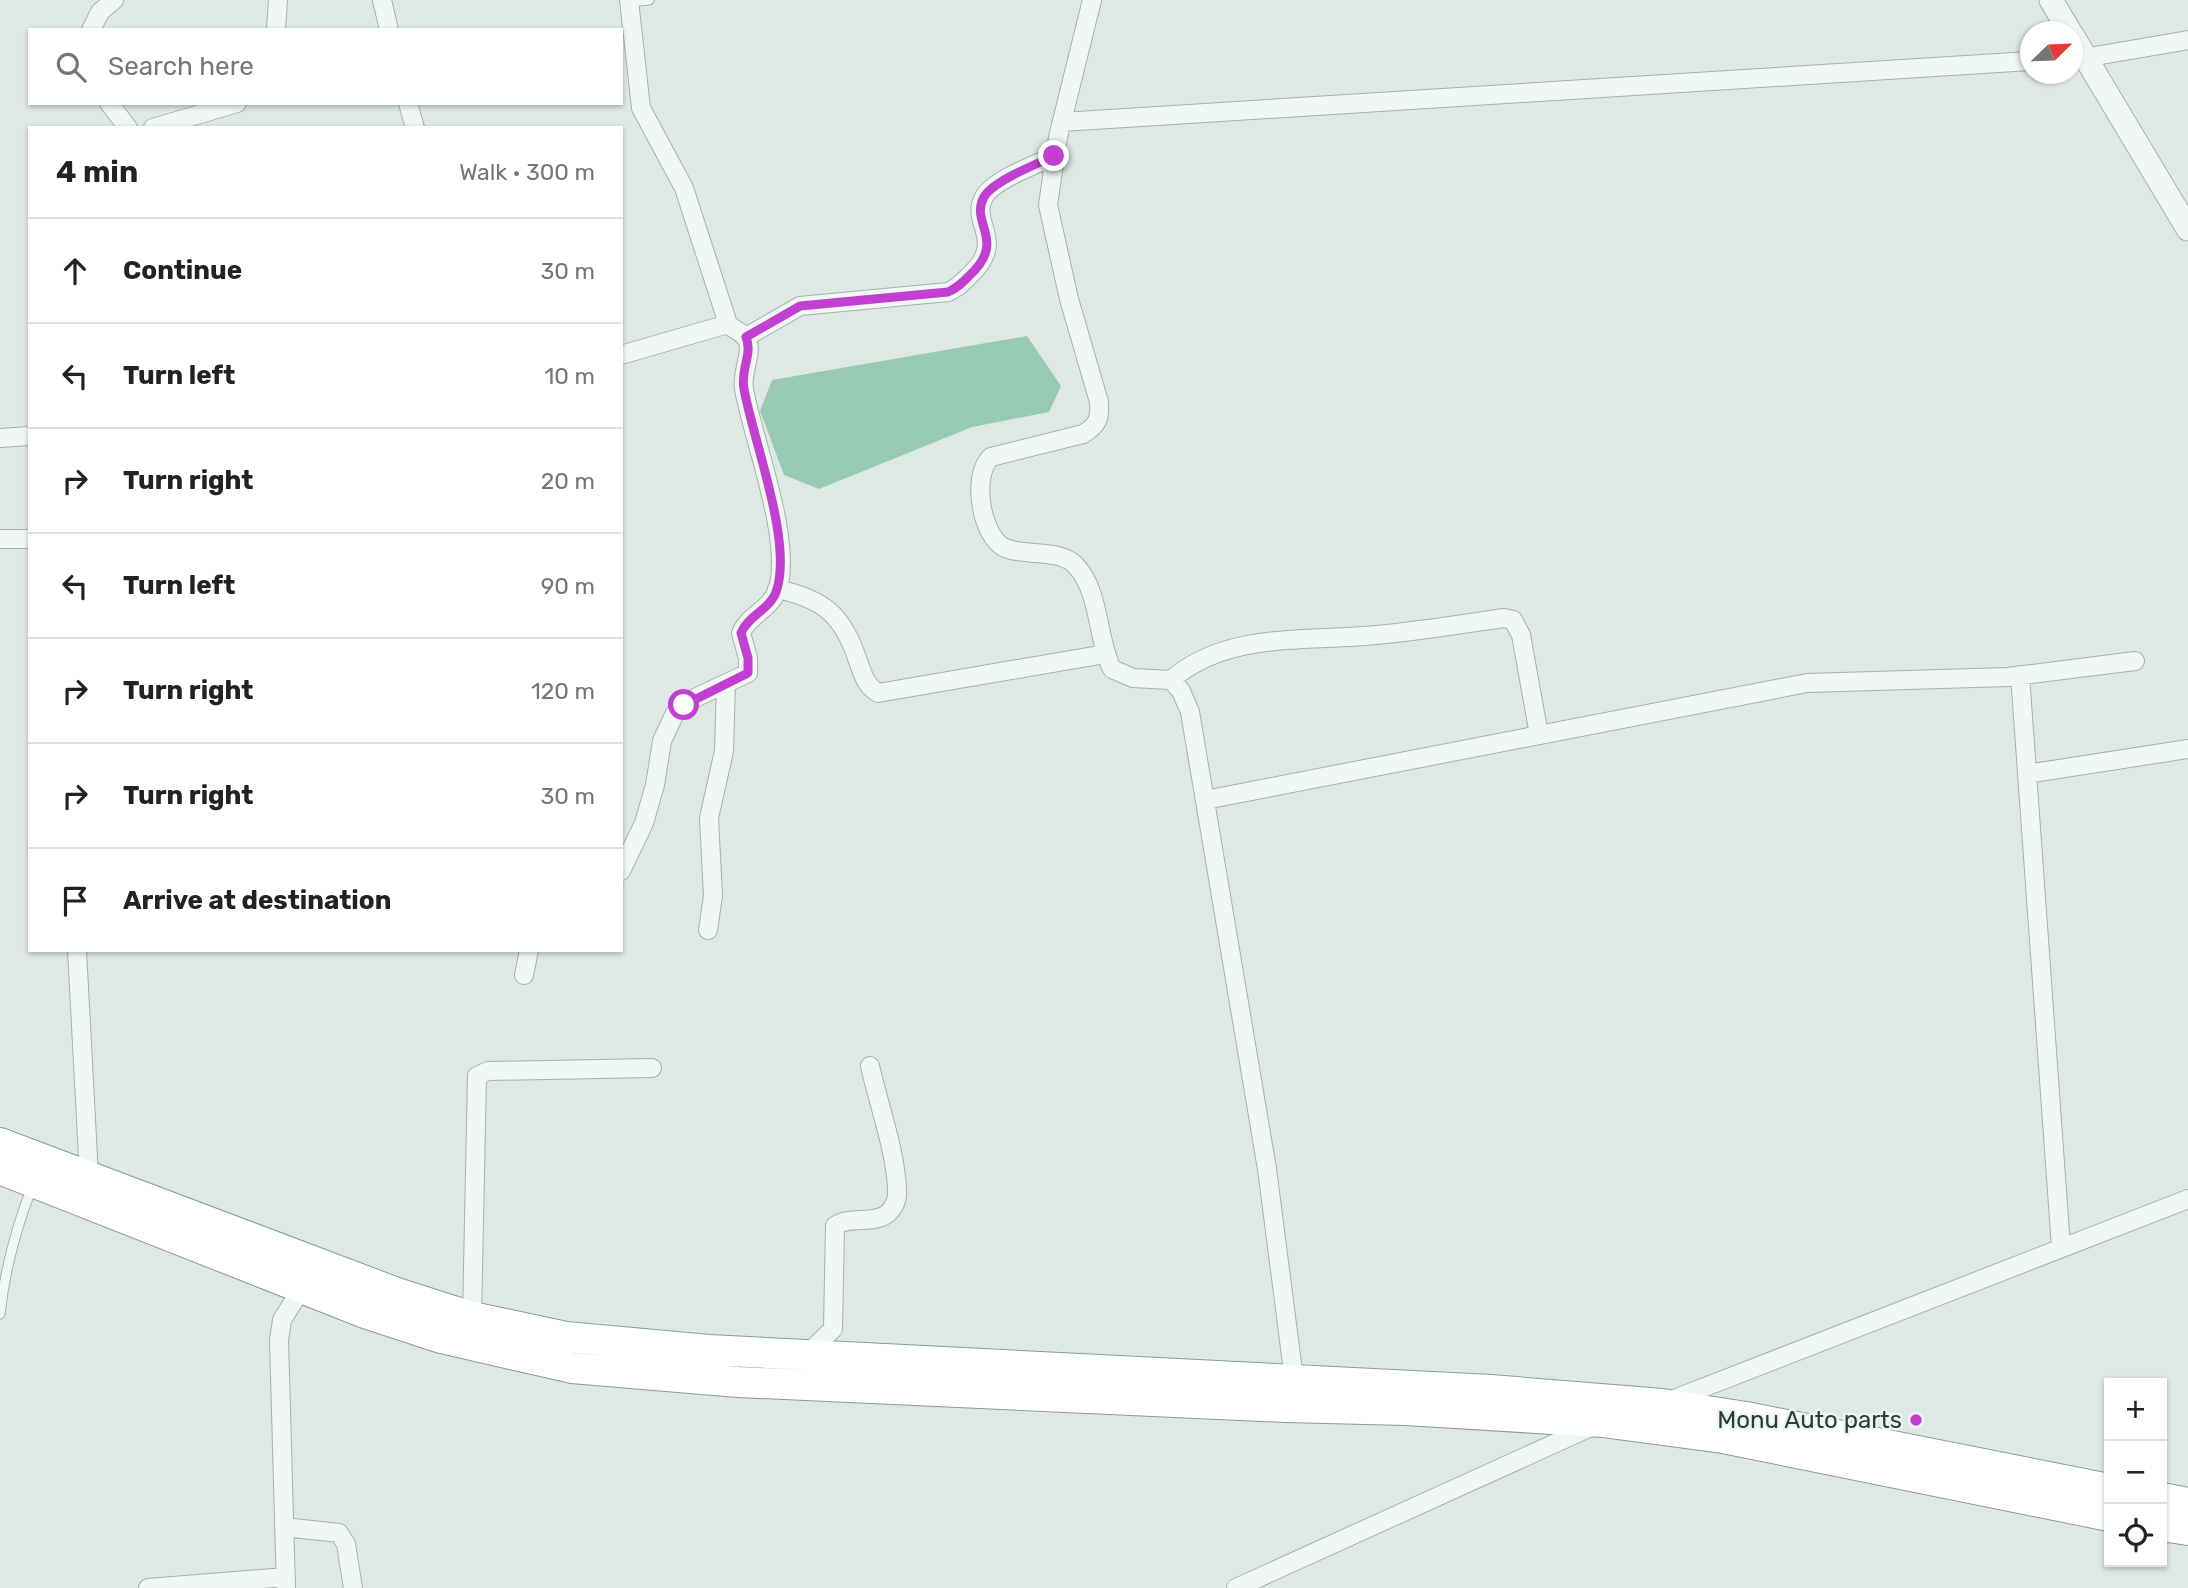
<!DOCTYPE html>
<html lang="en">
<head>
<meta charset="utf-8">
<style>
  body { margin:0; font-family:Rubik,sans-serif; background:#f2f2f2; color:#222 }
  .controls { position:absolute; right:21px; bottom:21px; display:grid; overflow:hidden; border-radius:0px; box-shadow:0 2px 5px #0004 }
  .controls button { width:63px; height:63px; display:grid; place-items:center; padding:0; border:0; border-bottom:2px solid #e0e0e0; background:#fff; color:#222; font:35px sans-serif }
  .compass { position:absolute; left:2020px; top:21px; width:63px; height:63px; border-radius:50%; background:#fff; box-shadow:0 2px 5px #0004; rotate:67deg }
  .stop { position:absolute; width:21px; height:21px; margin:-16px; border:5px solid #c240d0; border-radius:50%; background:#fff }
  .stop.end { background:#c240d0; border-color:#fff; box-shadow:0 2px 7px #0008 }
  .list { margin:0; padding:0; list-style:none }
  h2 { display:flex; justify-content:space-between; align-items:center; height:91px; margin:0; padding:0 28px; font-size:30px }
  h2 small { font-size:23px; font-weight:400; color:#767676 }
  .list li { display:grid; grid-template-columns:46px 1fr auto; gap:21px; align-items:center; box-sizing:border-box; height:105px; padding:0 28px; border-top:2px solid #e0e0e0 }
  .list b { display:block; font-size:26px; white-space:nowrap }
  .list em { font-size:23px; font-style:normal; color:#767676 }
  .icon { flex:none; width:38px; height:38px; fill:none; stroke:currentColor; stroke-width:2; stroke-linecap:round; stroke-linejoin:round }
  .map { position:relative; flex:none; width:2188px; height:1588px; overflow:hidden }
  .search { position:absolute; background:#fff; box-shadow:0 2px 5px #0004; left:28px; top:28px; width:595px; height:77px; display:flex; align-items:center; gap:18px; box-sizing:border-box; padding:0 24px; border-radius:0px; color:#767676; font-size:26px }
  .panel { position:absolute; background:#fff; box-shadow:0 2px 5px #0004; left:28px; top:126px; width:595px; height:826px; border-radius:0px }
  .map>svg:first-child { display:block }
</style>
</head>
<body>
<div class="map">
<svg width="2188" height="1588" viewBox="0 0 2188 1588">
  <rect width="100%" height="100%" fill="#dee8e4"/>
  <!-- water -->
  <path fill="#98c9b4" d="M1027,336L1061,386L1049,412L972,427L819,489L784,475L760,411L772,380Z"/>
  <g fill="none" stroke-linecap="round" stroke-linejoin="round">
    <defs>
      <path id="service" d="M630,2L649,0
        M0,1314C5,1269 16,1228 32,1187"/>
      <path id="minor" d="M382,0L389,30
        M1092,0L1058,137L1048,205L1069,299L1099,402C1100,419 1098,425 1083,434L991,457C971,475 981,537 1005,548C1026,557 1062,548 1077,567C1100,593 1097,638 1112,669L1133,678L1171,680L1181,691L1190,712L1267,1169L1294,1379
        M91,30L100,12L114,0
        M276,30L278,0
        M2072,60L2188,40
        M109,103L128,128
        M408,103L415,128
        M1062,122L2030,61
        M153,128L237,103
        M746,337L800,306L948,292C957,288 962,283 969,276C1008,240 969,224 984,197C993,180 1037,164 1054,156
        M621,355L728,324
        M0,438L30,436
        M0,539H30
        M777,589C824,599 843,615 858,661C863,674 865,685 878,693L1105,654
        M2020,675L2061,1247
        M1171,680C1227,631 1307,642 1376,635C1419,631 1462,624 1504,618L1513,620L1521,635L1539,735
        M2027,774L2188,749
        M1205,800L1807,683L2008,677L2135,661
        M621,871L644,823L655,785L662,741L675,713L695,698L748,673V658L741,633C748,615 772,609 778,588C792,538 753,440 744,389C741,373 752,356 748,342C745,333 734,330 728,324L684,188L641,108L629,0
        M708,930L713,896L709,818L724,751L726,684
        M77,950L89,1176
        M524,975L529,950
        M472,1317L477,1076L488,1071L652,1068
        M807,1354L833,1329L835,1226C850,1215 872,1225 887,1214C894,1208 898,1199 897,1189C896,1153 878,1102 870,1066
        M1669,1401L2188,1199
        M284,1527L339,1533L346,1544L353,1588
        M148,1588L286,1577
        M286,1588L279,1340L282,1320L305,1283
        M1236,1588L1593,1426"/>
      <path id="tertiary" d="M2051,0L2070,32
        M2072,35L2188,229"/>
      <path id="trunk" d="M0,1143L397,1293L472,1317L566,1337L709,1350L1491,1390L1662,1404L1746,1417L2109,1489
        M0,1169L365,1313L441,1338L572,1368L738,1382L1286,1407L1406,1410L1602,1422L1723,1438L2109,1516
        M2162,1498L2188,1503
        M2162,1526L2188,1530"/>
    </defs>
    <!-- service casing -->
    <use href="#service" stroke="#a3b2ad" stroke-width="11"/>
    <!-- minor casing -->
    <use href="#minor" stroke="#a3b2ad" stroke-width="20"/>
    <!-- tertiary casing -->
    <use href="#tertiary" stroke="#a3b2ad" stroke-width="25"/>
    <!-- trunk casing -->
    <use href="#trunk" stroke="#859e96" stroke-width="32"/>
    <!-- service -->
    <use href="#service" stroke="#f0f6f4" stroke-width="9"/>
    <!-- minor -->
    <use href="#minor" stroke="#f0f6f4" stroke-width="18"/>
    <!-- tertiary -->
    <use href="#tertiary" stroke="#f0f6f4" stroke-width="23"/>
    <!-- trunk -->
    <use href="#trunk" stroke="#fff" stroke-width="30"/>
  </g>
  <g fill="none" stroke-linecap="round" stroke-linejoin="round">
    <!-- route -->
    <path stroke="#c240d0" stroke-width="9" d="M684,705L748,673V658L741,633C748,615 772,609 777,589C792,539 753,440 744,389C740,370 753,354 746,337L800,306L948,292C957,288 962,283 969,276C1008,240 969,224 984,197C993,181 1037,164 1054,156"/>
  </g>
  <!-- markers -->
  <circle fill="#c240d0" stroke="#edf5f2" stroke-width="2.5" cx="1916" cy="1420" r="7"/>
  <g text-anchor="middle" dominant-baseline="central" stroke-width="5" stroke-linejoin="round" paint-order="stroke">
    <!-- poi labels -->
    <g font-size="24" fill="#273e37" stroke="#edf5f2" text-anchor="end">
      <text x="1902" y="1420">Monu Auto parts</text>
    </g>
  </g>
</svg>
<div class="controls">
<button>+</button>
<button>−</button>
<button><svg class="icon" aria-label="locate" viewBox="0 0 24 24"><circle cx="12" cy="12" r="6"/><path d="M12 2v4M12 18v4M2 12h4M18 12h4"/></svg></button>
</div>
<svg class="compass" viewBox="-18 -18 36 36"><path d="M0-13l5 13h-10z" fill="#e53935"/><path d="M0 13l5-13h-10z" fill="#767676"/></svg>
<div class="stop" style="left:684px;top:705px"></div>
<div class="stop end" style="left:1054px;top:156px"></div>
<div class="search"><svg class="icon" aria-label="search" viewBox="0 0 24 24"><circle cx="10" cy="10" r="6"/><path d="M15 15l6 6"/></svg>Search here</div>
<section class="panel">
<h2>4 min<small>Walk · 300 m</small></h2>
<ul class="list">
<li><svg class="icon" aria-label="ahead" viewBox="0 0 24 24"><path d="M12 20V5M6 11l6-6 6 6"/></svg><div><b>Continue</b></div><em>30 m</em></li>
<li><svg class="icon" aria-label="left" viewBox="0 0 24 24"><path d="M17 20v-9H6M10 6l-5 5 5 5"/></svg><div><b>Turn left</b></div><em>10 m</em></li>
<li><svg class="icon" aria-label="right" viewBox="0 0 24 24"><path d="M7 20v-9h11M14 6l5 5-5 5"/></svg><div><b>Turn right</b></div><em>20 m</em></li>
<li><svg class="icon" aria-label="left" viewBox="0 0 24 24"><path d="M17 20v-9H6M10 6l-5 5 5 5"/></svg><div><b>Turn left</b></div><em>90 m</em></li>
<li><svg class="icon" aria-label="right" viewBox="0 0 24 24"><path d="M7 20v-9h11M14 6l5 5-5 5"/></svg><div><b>Turn right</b></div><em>120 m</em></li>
<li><svg class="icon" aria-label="right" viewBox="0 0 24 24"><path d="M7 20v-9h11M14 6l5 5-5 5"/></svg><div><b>Turn right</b></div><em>30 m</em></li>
<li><svg class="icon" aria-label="arrive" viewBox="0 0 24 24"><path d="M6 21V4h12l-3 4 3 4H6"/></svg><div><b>Arrive at destination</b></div></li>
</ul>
</section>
</div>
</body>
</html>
